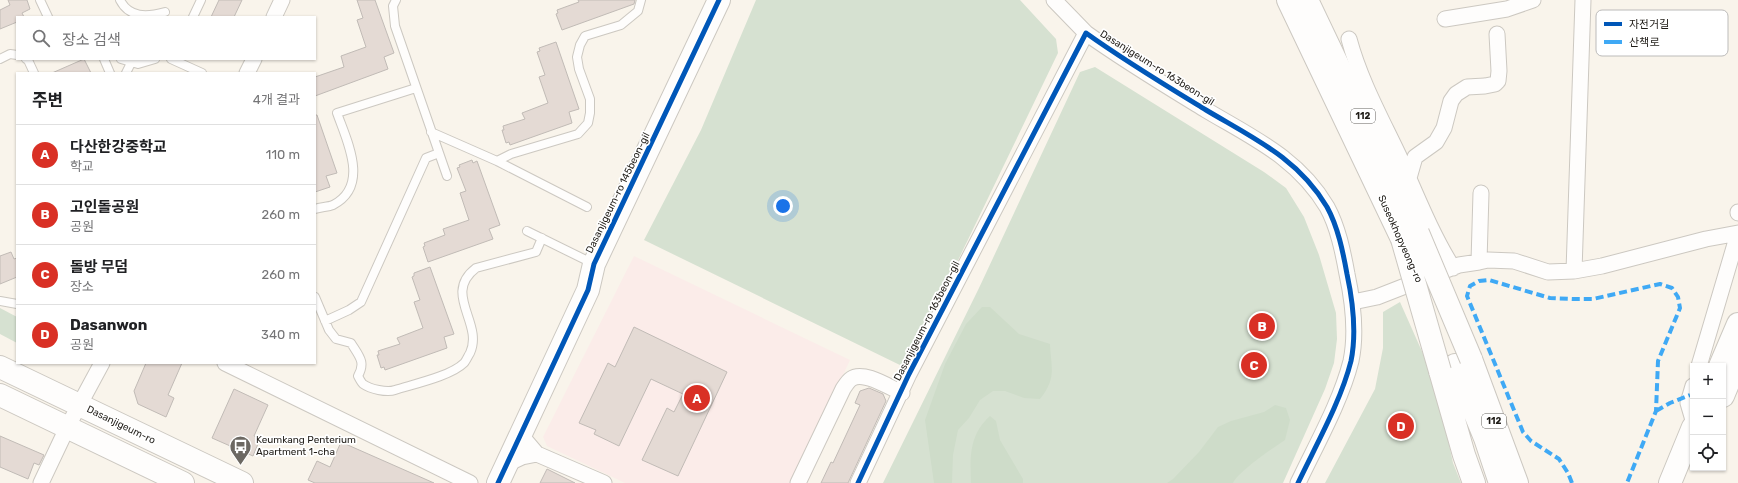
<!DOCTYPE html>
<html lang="ko">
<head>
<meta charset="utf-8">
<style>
  body { margin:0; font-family:Rubik,"Noto Sans KR",sans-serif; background:#f6f6f6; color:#202124 }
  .controls { position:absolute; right:12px; bottom:12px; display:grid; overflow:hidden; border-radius:0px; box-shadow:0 1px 3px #0004 }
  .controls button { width:36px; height:36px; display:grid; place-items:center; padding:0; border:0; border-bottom:1px solid #e0e0e0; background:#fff; color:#202124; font:20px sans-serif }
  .you { position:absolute; left:783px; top:206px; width:14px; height:14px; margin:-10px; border:3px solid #fff; border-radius:50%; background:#1a73e8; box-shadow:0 0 0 6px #1a73e833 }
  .badge { display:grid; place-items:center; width:26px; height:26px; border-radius:50%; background:#d93025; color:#fff; font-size:13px; font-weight:700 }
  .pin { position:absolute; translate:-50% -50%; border:2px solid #fff; box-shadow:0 1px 4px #0006 }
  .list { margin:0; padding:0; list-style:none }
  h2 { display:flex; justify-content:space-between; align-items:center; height:52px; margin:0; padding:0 16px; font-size:17px }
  h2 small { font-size:13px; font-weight:400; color:#757577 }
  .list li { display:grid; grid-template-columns:26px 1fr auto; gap:12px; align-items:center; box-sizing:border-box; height:60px; padding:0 16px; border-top:1px solid #e0e0e0 }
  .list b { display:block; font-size:15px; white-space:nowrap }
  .list p { margin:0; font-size:13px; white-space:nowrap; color:#757577 }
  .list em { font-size:13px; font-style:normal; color:#757577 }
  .icon { flex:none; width:22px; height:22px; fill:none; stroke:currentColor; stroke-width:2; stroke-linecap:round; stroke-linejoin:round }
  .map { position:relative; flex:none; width:1738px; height:483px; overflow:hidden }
  .search { position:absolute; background:#fff; box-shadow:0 1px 3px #0004; left:16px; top:16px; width:300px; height:44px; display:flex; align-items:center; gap:10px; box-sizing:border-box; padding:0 14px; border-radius:0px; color:#757577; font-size:15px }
  .panel { position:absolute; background:#fff; box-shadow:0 1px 3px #0004; left:16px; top:72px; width:300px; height:292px; border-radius:0px }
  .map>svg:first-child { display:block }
</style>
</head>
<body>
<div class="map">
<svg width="1738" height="483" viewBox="0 0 1738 483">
  <rect width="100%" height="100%" fill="#f9f4eb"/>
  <!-- education -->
  <path fill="#fbece9" d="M634,256L850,360L793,483H625L547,446L543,437Z"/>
  <!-- green -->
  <path fill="#d6e1d1" d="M756,0H1020L1056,39L1058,53L908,364L904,367L644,240L701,130Z
    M1095,67L1264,172L1286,188L1304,217L1319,255L1336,313L1337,339L1334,363L1325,389L1283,483H883L979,288L1080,72Z
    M1400,302L1436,383L1453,463L1461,483H1325L1375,389L1383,348V312Z
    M0,308L17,317V343L0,334Z"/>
  <!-- forest -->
  <path fill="#cedcc9" d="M982,307H990L1019,334L1050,344C1051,368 1057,378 1040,399L1024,398L1005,391H993L980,400L969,418L958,430L953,455L952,483H934L925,420L945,364L966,324Z
    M1275,405L1286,408L1290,420L1285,440C1273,448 1239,471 1233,483H1167L1173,479L1199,452L1218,427L1231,421L1264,412Z
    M990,416L996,421L1000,440L1023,479V483H971C970,457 969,435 990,416Z"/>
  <!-- building -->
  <path fill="#e4dad4" stroke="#c1bbb6" d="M8,0H27L30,9L22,13L24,17H17V22L0,29V10L10,5Z
    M219,0H242L234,17H211Z
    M357,0H375L394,53L384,57L388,69L315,96V77L344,67L341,56L366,47L357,20L363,18Z
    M578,0H635L634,4L562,30L556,14L558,13L557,10L579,2Z
    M556,42L579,109L569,112L572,123L510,145L509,142L506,143L502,130H504L503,126L525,119L522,113L548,103L539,77L545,75L537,52L540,51L539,48Z
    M84,59L91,73H52Z
    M315,115H317L337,173L326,176L330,187L315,192Z
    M472,160L473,163L477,161L500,225L489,229L493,239L428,262L423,247L425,246L424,243L445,235L443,229L469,220L460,193L466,191L457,168L460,167L459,165Z
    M11,252L14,259L17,258V277L0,284V256Z
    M430,267L454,334L444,337L447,348L385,370L384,367L381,368L377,355H379L378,351L400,344L397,338L423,328L414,302L420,300L412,277L414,276V273Z
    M634,327L727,372L678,476L642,460L667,408L674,412L683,394L651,379L619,446L594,434L596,430L579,423L608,363L615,367Z
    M146,363H182L168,395L174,398L166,417L138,404L134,391Z
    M869,388L883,394L886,401L848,483H821L831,462L833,463L860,405L855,403L860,391Z
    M234,389L268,405L254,436L260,439L253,456L212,438Z
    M0,436L44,455L39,465L34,463L28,479L0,467Z
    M341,442L434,483H315L308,480L317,461L330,467Z
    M547,469L575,483H540Z"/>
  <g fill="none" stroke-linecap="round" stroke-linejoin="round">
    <defs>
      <path id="lane" d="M40,0L48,17
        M120,0C129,18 147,17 165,12
        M396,0L393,6L395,26L447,176
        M193,17L201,0
        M0,59L10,54L17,55
        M26,59L28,60L34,73
        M104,59L110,73
        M121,59L138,64L155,59
        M171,59L202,73
        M126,73L131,63
        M431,132L497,161L587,207
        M497,161L511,154L578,134L588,123L590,113V99L579,69L577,57L580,45L585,36L621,25L638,11L641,0
        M315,209C321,207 328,207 333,205C370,186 347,141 337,113L416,88
        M527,231L594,264
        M315,297L329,330L336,339L351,343C359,356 366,362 358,376C359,378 361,382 363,384C370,389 387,393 395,390C414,384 451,376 464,363C466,361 468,356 470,353C484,323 442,294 476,268L536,252L542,238
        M0,301L17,304
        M325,321L349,310L361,302L426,158L439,153"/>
      <path id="street" d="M1054,0L1086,33
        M274,17L282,0
        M1445,19L1507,9L1533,0
        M1349,39C1360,80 1381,118 1399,156C1416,194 1431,233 1453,268
        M247,73L254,59
        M1409,178L1415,157L1436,142L1444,128L1451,101L1456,94L1467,87L1485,86L1495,84L1498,81L1499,71L1497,34
        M1738,212V213
        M1479,262L1481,193
        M1574,271L1583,0
        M1353,302L1377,297L1459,265L1479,262L1488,260L1514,261L1548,272L1574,271L1602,266L1706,239L1738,233
        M225,363L470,483
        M1699,366L1738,234
        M1693,386L1688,403L1693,420
        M537,454L604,483
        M507,464L522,457L537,454L520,434
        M41,483L68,426L102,363
        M798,483L843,389C845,386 848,381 851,379C863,370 889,387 902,393
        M858,483L909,374L1086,33C1125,61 1165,85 1206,110C1253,138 1298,158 1327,207C1338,227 1343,252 1347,274C1353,302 1357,332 1351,361C1341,401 1316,445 1298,483"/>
      <path id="secondary" d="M1720,366L1738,324
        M0,367L242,483
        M0,395L183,483
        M1723,396L1738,360
        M498,483L588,290L594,264L719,0
        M1670,483L1693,427"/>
      <path id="highway" d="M1288,0L1402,239
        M1307,0L1418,233
        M1471,359L1517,483
        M1455,365L1485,438L1500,483
        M1440,371L1464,455L1474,483"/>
    </defs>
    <!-- lane casing -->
    <use href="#lane" stroke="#ccc8c1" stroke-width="10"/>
    <!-- street casing -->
    <use href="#street" stroke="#ccc8c1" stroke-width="17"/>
    <!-- secondary casing -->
    <use href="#secondary" stroke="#ccc8c1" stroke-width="24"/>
    <!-- highway casing -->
    <use href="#highway" stroke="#ccc8c1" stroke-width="24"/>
    <!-- lane -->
    <use href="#lane" stroke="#fefdfc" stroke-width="8"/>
    <!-- street -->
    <use href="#street" stroke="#fefdfc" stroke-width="15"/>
    <!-- secondary -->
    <use href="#secondary" stroke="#fefdfc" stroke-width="22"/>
    <!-- highway -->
    <use href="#highway" stroke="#fefdfc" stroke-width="22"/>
    <defs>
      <path id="highway-bridge" d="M1418,233L1471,359
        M1402,239L1440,371"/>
    </defs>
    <!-- highway-bridge casing -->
    <use href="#highway-bridge" stroke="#ccc8c1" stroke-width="24" stroke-linecap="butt"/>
    <!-- highway-bridge -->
    <use href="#highway-bridge" stroke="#fefdfc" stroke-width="22"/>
    <!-- quiet -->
    <path stroke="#3fa9f5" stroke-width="4" stroke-dasharray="8 4" stroke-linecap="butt" d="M1656,411L1670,403L1690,395
      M1572,483L1568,473L1559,459L1531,441L1523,432L1467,296L1470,286L1479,281L1489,280L1550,298L1573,299H1593L1660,284L1672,288L1678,297L1680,308L1658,361L1656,411L1627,483"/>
    <defs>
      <path id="cycleway" d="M498,483L588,290L594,264L719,0
        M858,483L909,374L1086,33C1125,61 1165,85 1206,110C1253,138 1298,158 1327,207C1338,227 1343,252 1347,274C1353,302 1357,332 1351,361C1341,401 1316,445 1298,483"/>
    </defs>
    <!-- cycleway casing -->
    <use href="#cycleway" stroke="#fff" stroke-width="8"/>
    <!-- cycleway -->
    <use href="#cycleway" stroke="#0057b8" stroke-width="5"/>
  </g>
  <!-- icons -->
  <defs>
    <symbol id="bus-pin" viewBox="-11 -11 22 30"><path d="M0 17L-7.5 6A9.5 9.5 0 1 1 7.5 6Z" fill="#6c6862" stroke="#fff"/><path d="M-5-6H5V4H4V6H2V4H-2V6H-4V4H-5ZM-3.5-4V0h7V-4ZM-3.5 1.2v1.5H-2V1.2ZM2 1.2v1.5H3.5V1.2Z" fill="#fff"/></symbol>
  </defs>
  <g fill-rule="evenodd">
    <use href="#bus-pin" x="228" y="434" width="25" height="34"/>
  </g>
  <g text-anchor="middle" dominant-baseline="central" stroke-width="3.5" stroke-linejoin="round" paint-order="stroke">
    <!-- shield labels -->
    <g fill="#fff" stroke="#63615d" stroke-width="1">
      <rect x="1351" y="109" width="24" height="14" rx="3"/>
      <rect x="1482" y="414" width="24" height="14" rx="3"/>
    </g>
    <g font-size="9" font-weight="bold" fill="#201d18">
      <text x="1363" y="116">112</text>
      <text x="1494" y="421">112</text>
    </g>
    <!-- street labels -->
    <g font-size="10" fill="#201d18" stroke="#fff">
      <text transform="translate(1157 68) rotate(32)">Dasanjigeum-ro 163beon-gil</text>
      <text transform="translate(618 193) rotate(-64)">Dasanjigeum-ro 145beon-gil</text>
      <text transform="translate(1400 239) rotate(66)">Suseokhopyeong-ro</text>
      <text transform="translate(927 321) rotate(-63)">Dasanjigeum-ro 163beon-gil</text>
      <text transform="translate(121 425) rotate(26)">Dasanjigeum-ro</text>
    </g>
    <!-- poi labels -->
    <g font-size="10" fill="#201d18" stroke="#fff" text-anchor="start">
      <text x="256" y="440">Keumkang Penterium<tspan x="256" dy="12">Apartment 1-cha</tspan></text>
    </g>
  </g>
  <!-- legend -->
  <rect x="1596" y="10" width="132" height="46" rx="6" fill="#fff" stroke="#bcbbba" stroke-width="1"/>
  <rect x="1604" y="22" width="18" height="4" fill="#0057b8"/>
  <rect x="1604" y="40" width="18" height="4" fill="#3fa9f5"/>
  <g font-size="11" fill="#201d18">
    <text x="1629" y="28">자전거길</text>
    <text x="1629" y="46">산책로</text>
  </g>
</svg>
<div class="controls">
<button>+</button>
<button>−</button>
<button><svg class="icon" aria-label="locate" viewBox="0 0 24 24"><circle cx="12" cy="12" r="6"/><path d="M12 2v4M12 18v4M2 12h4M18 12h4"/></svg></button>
</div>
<div class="you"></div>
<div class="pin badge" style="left:697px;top:398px">A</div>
<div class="pin badge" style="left:1262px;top:326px">B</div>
<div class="pin badge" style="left:1254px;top:365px">C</div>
<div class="pin badge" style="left:1401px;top:426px">D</div>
<div class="search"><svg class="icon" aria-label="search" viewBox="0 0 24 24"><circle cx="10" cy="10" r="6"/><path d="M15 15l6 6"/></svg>장소 검색</div>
<section class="panel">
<h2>주변<small>4개 결과</small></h2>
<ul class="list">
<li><span class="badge">A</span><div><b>다산한강중학교</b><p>학교</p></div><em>110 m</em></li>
<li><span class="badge">B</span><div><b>고인돌공원</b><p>공원</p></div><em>260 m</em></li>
<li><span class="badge">C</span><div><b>돌방 무덤</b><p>장소</p></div><em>260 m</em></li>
<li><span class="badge">D</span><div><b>Dasanwon</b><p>공원</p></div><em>340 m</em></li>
</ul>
</section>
</div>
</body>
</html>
